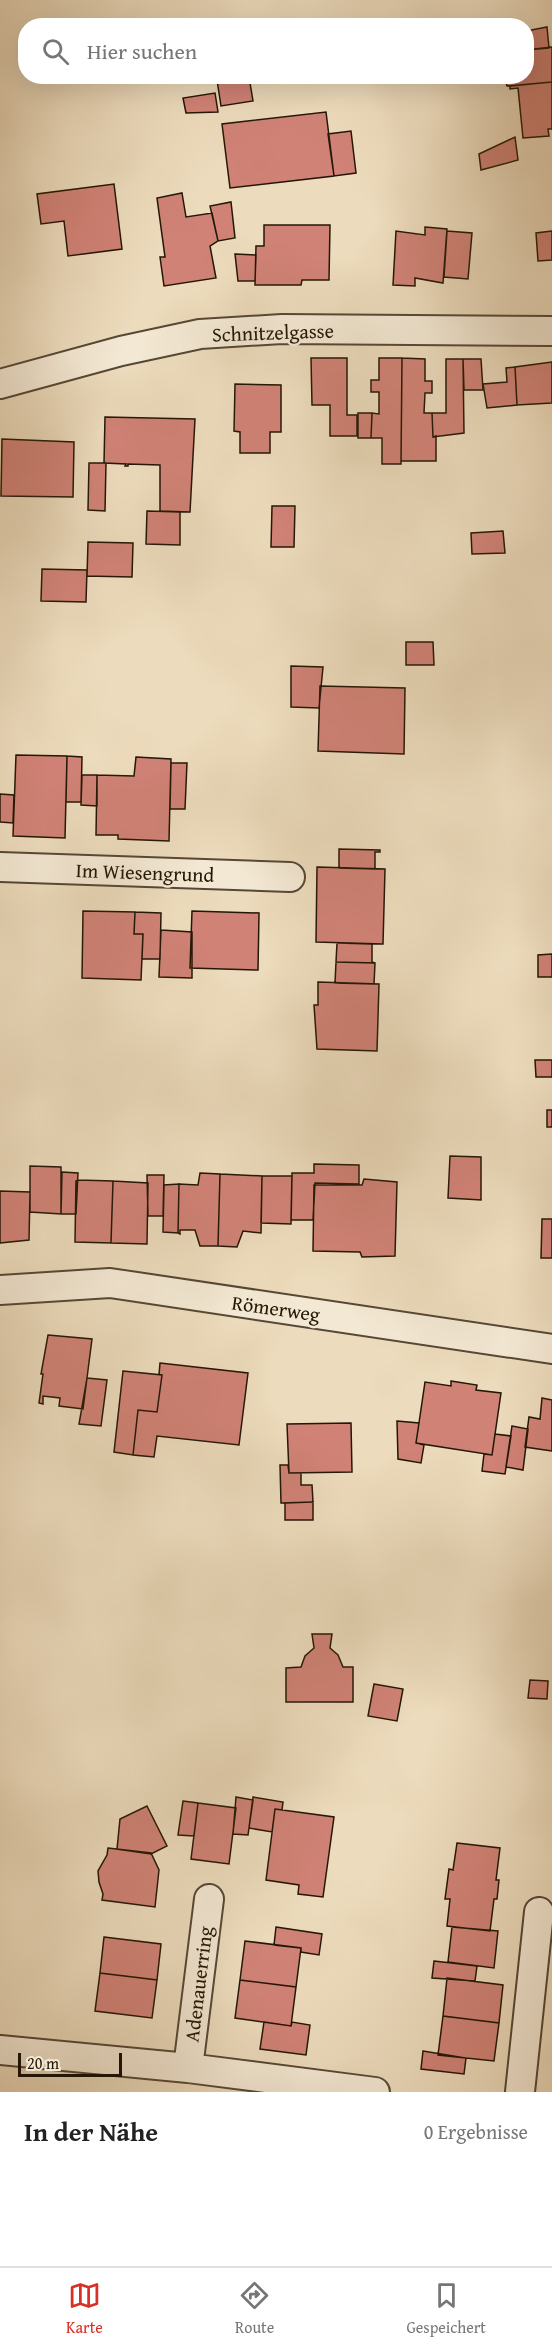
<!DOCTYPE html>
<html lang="de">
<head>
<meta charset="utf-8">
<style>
  body { margin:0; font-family:"Gentium Book Plus",serif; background:#f2f2f2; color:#222 }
  .scale { position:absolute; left:18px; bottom:15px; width:104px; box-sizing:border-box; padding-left:6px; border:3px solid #241706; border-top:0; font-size:16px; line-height:21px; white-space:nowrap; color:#241706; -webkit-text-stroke:4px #f3e8d3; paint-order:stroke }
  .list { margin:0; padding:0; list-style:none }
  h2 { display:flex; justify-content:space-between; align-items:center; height:78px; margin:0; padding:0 24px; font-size:26px }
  h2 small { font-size:20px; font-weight:400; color:#767676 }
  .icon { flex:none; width:33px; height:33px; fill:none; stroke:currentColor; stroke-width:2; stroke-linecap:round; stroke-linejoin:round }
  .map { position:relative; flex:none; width:552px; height:2092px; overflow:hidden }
  .search { position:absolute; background:#fff; box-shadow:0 6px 24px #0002; left:18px; right:18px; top:18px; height:66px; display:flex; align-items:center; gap:15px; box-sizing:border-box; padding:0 21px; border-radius:24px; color:#767676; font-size:22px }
  .sheet { height:174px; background:#fff }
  nav { display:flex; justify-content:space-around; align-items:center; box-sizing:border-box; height:84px; border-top:2px solid #e0e0e0; background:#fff; font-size:16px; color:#767676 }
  nav a { display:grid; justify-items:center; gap:3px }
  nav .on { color:#d93025 }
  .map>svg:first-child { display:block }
</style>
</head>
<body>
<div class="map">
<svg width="552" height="2092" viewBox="0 0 552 2092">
  <rect width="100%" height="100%" fill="#ecdbbc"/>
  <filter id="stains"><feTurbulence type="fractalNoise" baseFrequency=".00333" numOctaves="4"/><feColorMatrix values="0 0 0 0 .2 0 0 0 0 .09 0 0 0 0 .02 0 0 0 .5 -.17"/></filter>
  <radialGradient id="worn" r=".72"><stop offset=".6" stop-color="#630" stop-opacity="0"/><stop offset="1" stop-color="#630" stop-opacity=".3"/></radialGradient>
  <!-- building -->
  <path fill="#d08276" stroke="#241706" stroke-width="1.5" d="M547,27L549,48L526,50V31Z
    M552,47V82L507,86L505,76H526V50Z
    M249,77L253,101L221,106L217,80Z
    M552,82V129H548L549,136L523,138L518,88L510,89V86Z
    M215,93L218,112L186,113L183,98Z
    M326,112L334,176L230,188L222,124Z
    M351,131L356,173L334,176L328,134Z
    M515,137L518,160L481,170L479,154Z
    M114,184L122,249L68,256L64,221L41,224L37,194Z
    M182,193L186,217L212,213L218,241L210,246L216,278L164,286L160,257H165L157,198Z
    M231,202L235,238L218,241L210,206Z
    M264,225H330L329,280H302L301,285H255L256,246H264Z
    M425,227L447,229L443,283L415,278V286L393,285L396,231L425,235Z
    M447,231L472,233L468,279L444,277Z
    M552,231V260L538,261L536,233Z
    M235,254L256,255L255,281H238Z
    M311,358H347V415H357V436H330V405H312Z
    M379,358H402L401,464H382V438H371L372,413L379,414V392H371V380H379Z
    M402,358L425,359V381H432V393H425L424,413H432L433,437L436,436V461H401Z
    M446,359H463L464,433L433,437L432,413H446Z
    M463,359H481L483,390H464Z
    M552,362V403L517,405L515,367Z
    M515,367L517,405L487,408L483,384L507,382L506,368Z
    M235,384L281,385V432H270V453H240V432L234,431Z
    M358,413H372L371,438H358Z
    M105,417L195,419L190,512L160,511V465L128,464V466H125L126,464L104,463Z
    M2,439L74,442L73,497L1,496Z
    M89,463H106L105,511L88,510Z
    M272,506H295L294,547H271Z
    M147,511L180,512V545L146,544Z
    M503,531L505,553L472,554L471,533Z
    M88,542L133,543L132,577L87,576Z
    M42,569L87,570L86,602L41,601Z
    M406,642H433L434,665H406Z
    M291,666L323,667L319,708L291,707Z
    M320,686L405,688L404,754L318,751Z
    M16,755L67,756L65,838L13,836Z
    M67,756L82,757L81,802H66Z
    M136,757L171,759L169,841L118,839V835H96L97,775L134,776Z
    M171,763H187L185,809H170Z
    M82,775H97V806L81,805Z
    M0,794L14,795L13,823L0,822Z
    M339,849L380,850V852H375V869L339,868Z
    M317,867L385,869L383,944L316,942Z
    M83,911L135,912L134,934H143L141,980L82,978Z
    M192,911L259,913L258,970L190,968Z
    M135,912L161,913L160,959H142L143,934H134Z
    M161,930L192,932V978L159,977Z
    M337,943L372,944V962L375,963L336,962Z
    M552,954V977H538V955Z
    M336,962L375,963L374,984L335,983Z
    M318,982L379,984L377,1051L317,1049L314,1005H318Z
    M535,1060H552V1077H536Z
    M547,1110H552V1127H547Z
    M450,1156L481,1157V1200L448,1198Z
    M314,1164L359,1165V1184L315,1183L313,1220H291L292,1173H314Z
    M30,1166L61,1167V1214L30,1212Z
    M62,1172L78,1173L76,1214H61Z
    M200,1173L220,1174L218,1246H200L195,1230H180V1234L178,1233L179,1184L198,1185Z
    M220,1174L262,1176L261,1233L243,1231L237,1247L218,1246Z
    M147,1175H164L163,1216H148Z
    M262,1176H292L291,1224L261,1223Z
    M364,1179L397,1182L395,1256L362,1257L360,1252L313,1251L314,1185H362Z
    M78,1180L113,1181L111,1243L75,1242L76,1181Z
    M113,1181L148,1183L147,1244L111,1243Z
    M179,1184L178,1233L163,1232L164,1185Z
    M0,1191L30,1192L29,1240L0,1243Z
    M542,1219H552V1258H541Z
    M48,1335L92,1339L83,1409L59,1406L60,1398L43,1396V1404L39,1403L43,1374H41Z
    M160,1363L248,1373L239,1445L157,1436L154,1457L133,1455L138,1410L157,1412L162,1375H159Z
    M123,1371L162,1375L157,1412L138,1410L133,1455L114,1452Z
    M87,1378L107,1380L101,1426L79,1424Z
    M451,1381L477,1385L476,1390L501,1393L492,1455L416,1443L425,1382L451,1386Z
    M542,1398L552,1400V1451L525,1447L529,1417L540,1419Z
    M397,1421L419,1423L416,1443L424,1445L421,1463L398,1459Z
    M351,1423L352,1472L289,1473L287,1424Z
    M512,1426L528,1429L523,1470L506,1467Z
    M495,1434L511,1436L505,1474L482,1471L484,1454L492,1455Z
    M280,1465H288L289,1473H301V1485H312L313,1502L281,1503Z
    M313,1502V1520H285V1503Z
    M312,1634H332L330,1648L338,1655L343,1667H353V1702H286V1668L301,1667L305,1656L314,1648Z
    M530,1680L548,1681L547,1699L528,1698Z
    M374,1684L403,1689L397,1721L368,1716Z
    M236,1797L253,1800L248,1835L233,1834Z
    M253,1797L283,1802L282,1810L275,1809L272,1832L249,1828Z
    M183,1801L198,1803L194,1836L178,1835Z
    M198,1803L236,1808L229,1864L191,1859Z
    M147,1806L167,1846L151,1854L117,1849L120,1819Z
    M275,1809L334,1817L323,1897L298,1894L299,1885L266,1880Z
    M457,1843L500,1848L496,1880H499L497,1899H494L490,1931L447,1926L450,1899H445L449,1869L453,1870Z
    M108,1848L151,1853L159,1870L155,1907L102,1900L103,1894L99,1882L98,1871L107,1855Z
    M276,1927L322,1934L319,1955L301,1952V1948L274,1945Z
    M452,1927L498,1931L494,1968L448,1962Z
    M104,1937L161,1944L157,1980L100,1973Z
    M245,1941L301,1948L296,1987L240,1980Z
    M434,1961L477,1966L475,1981L432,1978Z
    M100,1973L157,1980L152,2018L95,2011Z
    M447,1978L503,1985L499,2023L443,2016Z
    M240,1980L296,1987L291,2026L235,2018Z
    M443,2016L499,2023L494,2061L438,2055Z
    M264,2022L291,2026L292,2022L310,2025L306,2055L260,2049Z
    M423,2051L466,2058L464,2074L421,2069Z"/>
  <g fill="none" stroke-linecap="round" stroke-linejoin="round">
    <defs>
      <path id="minor" d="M0,384L121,351L200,334L282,329L552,331
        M0,867L290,877
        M0,1290L110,1283L552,1349
        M0,2050L188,2068L375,2092
        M188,2068L209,1899
        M520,2092L539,1912"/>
    </defs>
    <!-- minor casing -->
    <use href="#minor" stroke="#564834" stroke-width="32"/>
    <!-- minor -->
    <use href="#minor" stroke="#f3e8d3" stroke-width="28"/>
  </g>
  <g text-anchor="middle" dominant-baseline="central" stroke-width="5" stroke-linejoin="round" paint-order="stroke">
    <!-- street labels -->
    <g font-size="20" fill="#241706" stroke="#f3e8d3">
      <text transform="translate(273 332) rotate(-2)">Schnitzelgasse</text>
      <text transform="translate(145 872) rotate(2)">Im Wiesengrund</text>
      <text transform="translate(276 1308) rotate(8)">Römerweg</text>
      <text transform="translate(198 1984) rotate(-83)">Adenauerring</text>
    </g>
  </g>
  <rect width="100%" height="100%" filter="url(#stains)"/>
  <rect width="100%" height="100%" fill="url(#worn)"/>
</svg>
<div class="scale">20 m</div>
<div class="search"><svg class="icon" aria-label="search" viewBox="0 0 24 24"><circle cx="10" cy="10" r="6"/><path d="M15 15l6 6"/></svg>Hier suchen</div>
</div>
<section class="sheet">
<h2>In der Nähe<small>0 Ergebnisse</small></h2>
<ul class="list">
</ul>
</section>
<nav>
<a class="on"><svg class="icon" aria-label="map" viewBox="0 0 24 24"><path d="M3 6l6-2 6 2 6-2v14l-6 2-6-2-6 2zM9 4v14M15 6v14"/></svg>Karte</a>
<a><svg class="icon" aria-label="directions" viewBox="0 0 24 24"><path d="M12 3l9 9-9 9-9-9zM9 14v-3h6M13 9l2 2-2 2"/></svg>Route</a>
<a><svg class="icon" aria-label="saved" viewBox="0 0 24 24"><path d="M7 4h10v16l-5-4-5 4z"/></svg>Gespeichert</a>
</nav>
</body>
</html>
